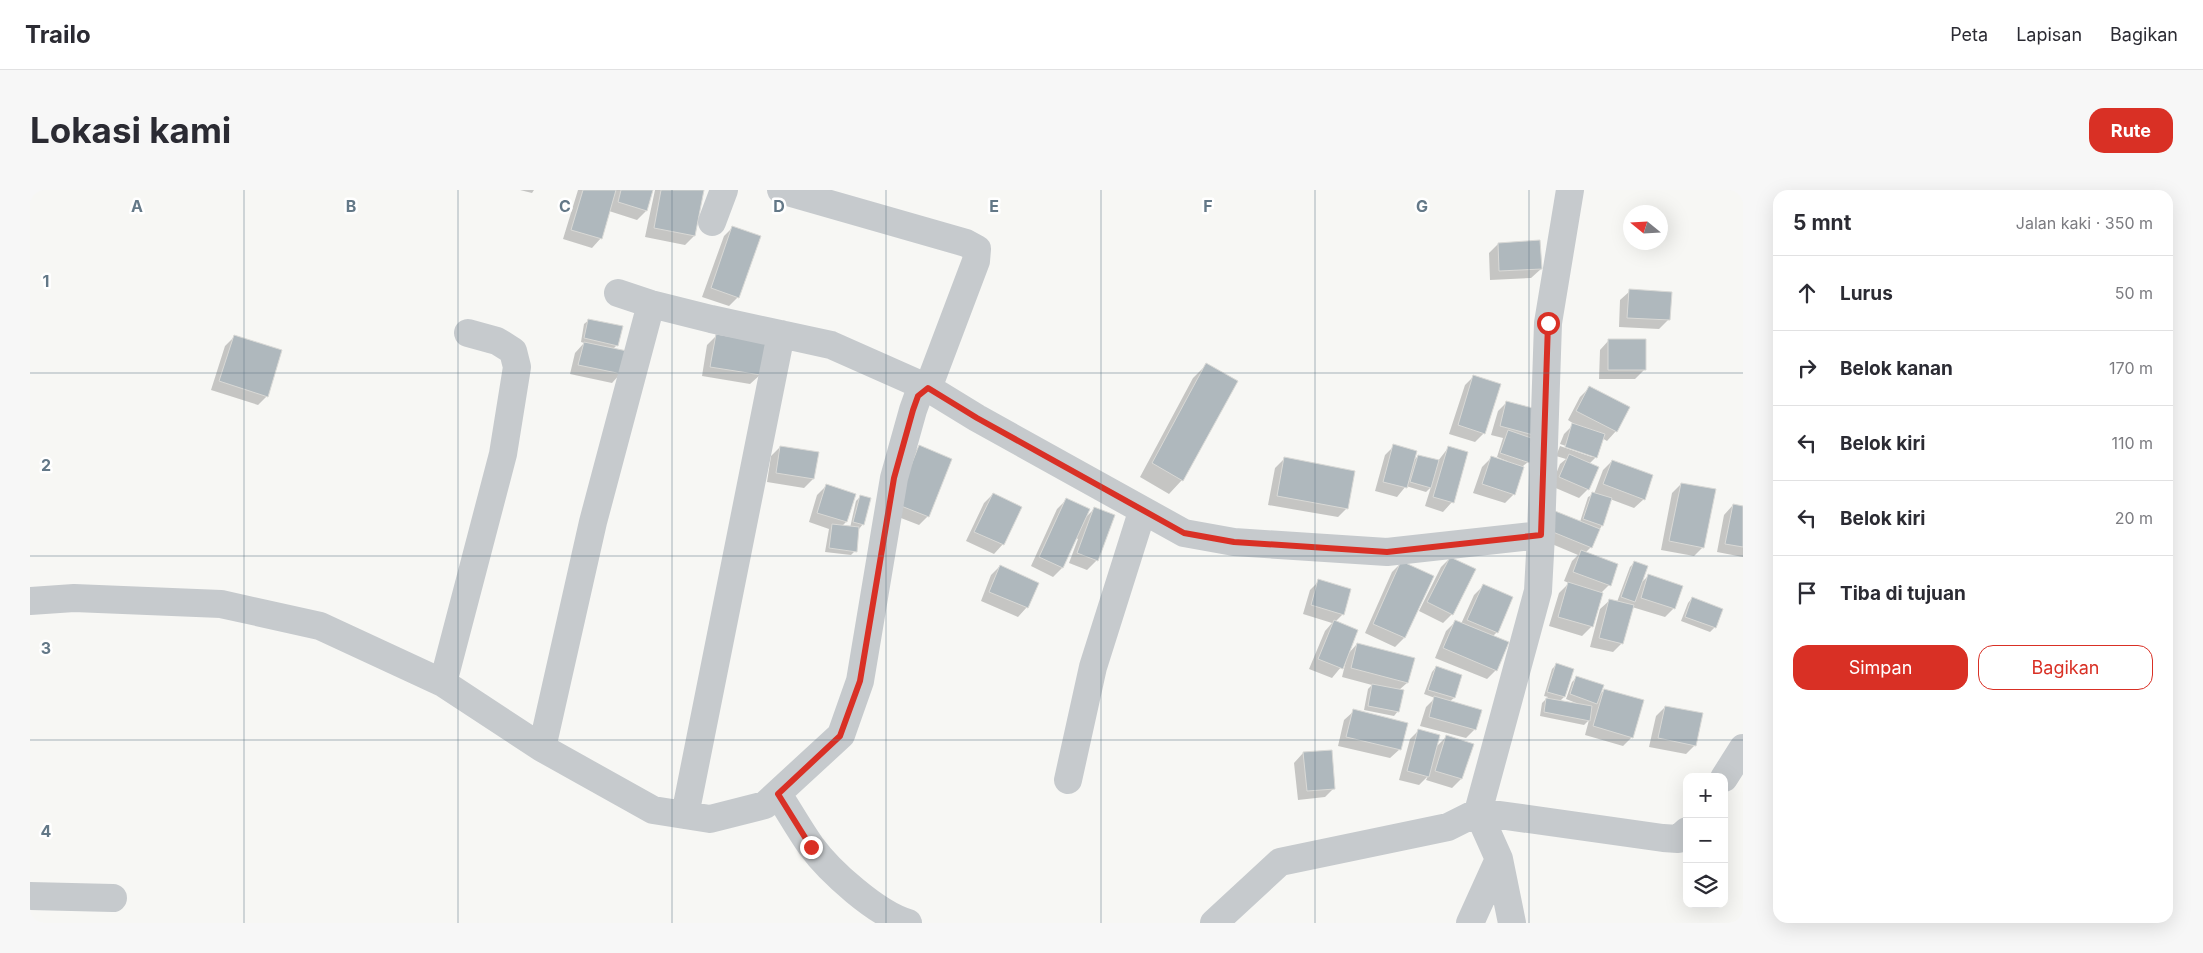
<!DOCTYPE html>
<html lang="id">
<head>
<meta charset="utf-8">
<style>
  body { margin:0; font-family:Inter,sans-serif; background:#f7f7f7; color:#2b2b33 }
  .controls { position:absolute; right:15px; bottom:15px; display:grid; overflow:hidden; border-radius:10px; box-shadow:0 5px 20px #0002 }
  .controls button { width:45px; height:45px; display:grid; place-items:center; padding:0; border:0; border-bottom:1px solid #e1e1e2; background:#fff; color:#2b2b33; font:25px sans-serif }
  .compass { position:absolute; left:1593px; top:15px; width:45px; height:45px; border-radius:50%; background:#fff; box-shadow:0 5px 20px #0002; rotate:288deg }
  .stop { position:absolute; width:15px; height:15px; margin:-11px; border:4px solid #d93025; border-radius:50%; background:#fff }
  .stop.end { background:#d93025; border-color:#fff; box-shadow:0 1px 5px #0008 }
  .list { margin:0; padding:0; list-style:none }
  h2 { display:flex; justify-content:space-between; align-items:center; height:65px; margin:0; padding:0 20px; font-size:21px }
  h2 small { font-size:16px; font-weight:400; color:#7c7c81 }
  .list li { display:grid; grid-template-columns:32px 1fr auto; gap:15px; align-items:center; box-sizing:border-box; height:75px; padding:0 20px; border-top:1px solid #e1e1e2 }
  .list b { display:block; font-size:19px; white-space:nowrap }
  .list em { font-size:16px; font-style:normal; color:#7c7c81 }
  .actions { display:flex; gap:10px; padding:15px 20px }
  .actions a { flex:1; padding:11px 0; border:1px solid #d93025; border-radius:15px; text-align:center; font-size:18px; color:#d93025 }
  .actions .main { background:#d93025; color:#fff }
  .icon { flex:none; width:28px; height:28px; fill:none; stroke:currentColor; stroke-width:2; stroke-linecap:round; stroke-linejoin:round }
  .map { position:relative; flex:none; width:1713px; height:733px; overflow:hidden; border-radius:15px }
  header { display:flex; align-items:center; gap:30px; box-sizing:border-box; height:70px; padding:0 25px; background:#fff; border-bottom:1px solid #e1e1e2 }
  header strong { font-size:24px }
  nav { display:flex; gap:28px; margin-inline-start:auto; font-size:18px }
  .intro { display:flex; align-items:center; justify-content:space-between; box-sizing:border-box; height:120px; padding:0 30px }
  h1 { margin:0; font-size:35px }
  .button { padding:12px 22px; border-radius:15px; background:#d93025; color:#fff; font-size:18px; font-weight:700 }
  main { display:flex; gap:30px; padding:0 30px }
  aside { flex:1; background:#fff; border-radius:15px; box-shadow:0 5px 20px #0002 }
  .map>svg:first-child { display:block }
</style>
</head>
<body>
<header>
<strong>Trailo</strong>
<nav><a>Peta</a><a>Lapisan</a><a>Bagikan</a></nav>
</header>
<div class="intro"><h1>Lokasi kami</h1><a class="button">Rute</a></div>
<main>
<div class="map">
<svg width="1713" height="733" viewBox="0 0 1713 733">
  <rect width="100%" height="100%" fill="#f7f7f4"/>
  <!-- shadow -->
  <path fill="#0003" d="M490,0H504L502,3Z
    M548,0H622L616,21L607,30L579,21L571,48L562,58L533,49Z
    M625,0H673L664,46L655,55L615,47Z
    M703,37L708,107L699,116L672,107L694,46Z
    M1468,54L1511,79L1501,88L1460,90L1459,63Z
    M1600,101L1638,130L1629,139L1589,137L1590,110Z
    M559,130L587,155L583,159L591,183L582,193L540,184L545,163L554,153L551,152L554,134Z
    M686,146L730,185L720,194L672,186L677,155Z
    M204,147L237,206L228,215L181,200L195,156Z
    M1579,150L1614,180L1605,189H1569L1570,160Z
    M1176,175L1152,290L1139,304L1110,287L1163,188Z
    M1444,186L1454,243L1445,252L1419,244L1435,195Z
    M1559,198L1598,218L1586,241L1577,251L1572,248L1566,267L1559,274L1558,299L1549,308L1521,296L1530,274L1536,269L1526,266L1530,256L1562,267V265L1530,254L1534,244L1544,234L1538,230L1550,207Z
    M1477,212L1512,222L1498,272L1493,276L1484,304L1475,313L1443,303L1452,277L1461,268L1477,273V271L1467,267L1473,248L1461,245L1468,221Z
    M1364,256L1383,271L1388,266L1408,271L1418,258L1422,312L1413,322L1395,316L1401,297L1396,302L1376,296L1367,307L1345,301L1355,265Z
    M750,257L783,289L774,298L737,292L741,266Z
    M889,257L898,326L889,335L858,323L880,266Z
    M1254,269L1317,318L1308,327L1238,315L1245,278Z
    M1582,271L1614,309L1604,318L1580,309L1572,335L1561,357L1555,363L1579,395L1571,403L1562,436L1552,446L1519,436L1529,403L1539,393L1534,391L1542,371L1548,365L1510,349L1550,332L1558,307L1564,304L1573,280Z
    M1651,294L1673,357L1664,366L1631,360L1642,303Z
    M796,296L825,305L816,332L811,337L820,338L826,311L830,307L833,334L829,339L825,361L821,365L795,362L799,339L779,332L787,305Z
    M963,304L973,354L964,364L936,351L954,313Z
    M1036,310L1055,328L1064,319L1067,370L1057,380L1039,373L1048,349L1046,348L1032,378L1023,387L1001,376L1027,319Z
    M1703,315L1713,317V367L1687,362L1694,325Z
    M1420,368L1422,424L1413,433L1389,421L1411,377Z
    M1371,373L1374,448L1365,457L1335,443L1362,382Z
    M1604,373L1611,393L1618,386L1644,418L1635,427L1602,417L1592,453L1583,462L1560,457L1570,419L1580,410L1587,412L1600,377Z
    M970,376L997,417L988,427L951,411L961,385Z
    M1289,391L1313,424L1305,432L1317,465L1327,454L1377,493L1369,500L1368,521L1364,526L1334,520L1338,499L1342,495L1312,487L1316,471L1302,488L1279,479L1295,441L1302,433L1273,424L1280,400Z
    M1453,396L1482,407L1467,442L1462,447L1466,480L1457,489L1405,468L1416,441L1425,432L1431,434L1444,405Z
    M1662,408L1685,437L1680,442L1651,431L1658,413Z
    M1526,475L1542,480L1534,507L1530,511L1551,515L1536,509L1542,492L1547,487L1569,506L1574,500L1602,547L1593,556L1555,545L1559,530L1554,535L1510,526L1512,513L1518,507L1514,506L1522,479Z
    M1406,477L1431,485L1424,508L1419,512L1445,539L1436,548L1390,536L1396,517L1405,508L1394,504L1402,482Z
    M1635,517L1665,555L1656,564L1619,557L1626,526Z
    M1324,521L1370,559L1360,568L1308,556L1314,530Z
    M1389,540L1405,558L1417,546L1431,589L1422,598L1396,590L1398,586L1389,595L1369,590L1380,549Z
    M1273,563L1304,598L1295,607L1268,610L1264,573Z"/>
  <!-- building -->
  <path fill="#afb8bd" stroke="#d9d9d6" d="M553,0H586L572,49L541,40Z
    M591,0H623L617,21L588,12Z
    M631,0H674L665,46L624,38Z
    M702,36L731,46L709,108L681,98Z
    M1510,50L1512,79L1469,81L1468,53Z
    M1599,99L1642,102L1640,130L1597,128Z
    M558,129L593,136L588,156L554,148Z
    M686,144L736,153L731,185L680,177Z
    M204,145L252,160L238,207L189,191Z
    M1578,149H1616V180H1578Z
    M554,152L597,161L592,184L548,175Z
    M1176,173L1208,191L1153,291L1122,273Z
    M1443,185L1471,194L1455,244L1428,235Z
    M1559,196L1600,217L1587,242L1546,221Z
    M1476,211L1514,221L1507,246L1470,236Z
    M1542,233L1575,244L1567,268L1535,257Z
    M1478,240L1507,250L1500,273L1470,263Z
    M1363,254L1387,261L1377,298L1353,292Z
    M889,255L922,269L899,327L866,314Z
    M750,256L789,262L784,289L746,283Z
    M1418,256L1438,262L1424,313L1403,307Z
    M1539,264L1569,277L1559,300L1529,287Z
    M1388,265L1409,270L1401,298L1380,292Z
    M1461,266L1494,277L1485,305L1452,294Z
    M1254,267L1325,281L1318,319L1247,306Z
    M1582,270L1623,285L1615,310L1573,294Z
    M1651,293L1686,299L1674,358L1639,351Z
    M796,294L826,304L817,332L787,323Z
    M1562,302L1582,308L1573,336L1553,329Z
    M963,303L992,317L974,355L944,342Z
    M830,305L841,308L834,335L823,332Z
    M1036,308L1060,319L1033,378L1009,367Z
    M1703,314L1713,316V357L1695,354Z
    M1064,317L1085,325L1068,371L1047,363Z
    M1525,321L1570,339L1562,358L1518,340Z
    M802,334L829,337L827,362L799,358Z
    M1551,360L1588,374L1581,396L1543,382Z
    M1420,367L1446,379L1423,425L1397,412Z
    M1371,371L1404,386L1375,448L1343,434Z
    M1604,371L1618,376L1605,412L1591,407Z
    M970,375L1009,393L998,418L959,402Z
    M1618,384L1653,396L1645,419L1611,408Z
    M1288,389L1321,399L1314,425L1281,415Z
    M1538,392L1573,403L1563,437L1528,427Z
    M1453,394L1483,407L1468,443L1437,430Z
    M1662,407L1693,419L1686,438L1655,427Z
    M1579,409L1604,415L1593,454L1569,448Z
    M1304,430L1328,440L1313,479L1288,469Z
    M1425,430L1479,452L1467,481L1413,458Z
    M1327,453L1385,468L1378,493L1321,478Z
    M1526,473L1544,479L1535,507L1517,502Z
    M1406,476L1432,485L1425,508L1398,500Z
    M1546,486L1574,495L1567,514L1540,504Z
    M1342,494L1374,500L1369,522L1338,516Z
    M1574,499L1614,510L1603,548L1563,536Z
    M1404,506L1452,520L1446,540L1399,527Z
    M1516,508L1562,516L1560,531L1514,522Z
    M1635,516L1673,523L1666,556L1628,548Z
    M1323,519L1378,533L1371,560L1316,547Z
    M1388,539L1410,545L1399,587L1377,581Z
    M1416,545L1444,554L1432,589L1405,581Z
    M1302,560L1305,599L1277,601L1273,562Z"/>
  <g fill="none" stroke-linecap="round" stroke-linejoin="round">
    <!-- minor -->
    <path stroke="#c6cacd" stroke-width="28" d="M682,32L694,0
      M588,103L621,114L681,129L801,155L898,198L946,71L947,59L936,53L751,0
      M0,411L44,408L191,414L290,436L413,493L512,558L623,620L680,629L735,615L811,545L830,491L864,288L883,220L888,206L898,198L947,228L1154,343L1204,352L1357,362L1511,345L1518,133L1540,0
      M413,493L473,264L487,177L483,161L467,151L438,143
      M512,558L563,332L621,114
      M1694,588L1713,558
      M1038,590L1063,477L1112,322
      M748,604C759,621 769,639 781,656C800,682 847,724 878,733
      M655,625L751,144
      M0,706L83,708
      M1184,733L1250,672L1418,637L1448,622L1633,648L1648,649L1657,641
      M1440,733L1469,669
      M1482,733L1469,669L1448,622L1508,401L1511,345"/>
  </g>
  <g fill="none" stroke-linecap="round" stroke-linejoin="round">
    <!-- route -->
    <path stroke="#d93025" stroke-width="6" d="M781,657L748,604L810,546L830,491L864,288L883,220L888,206L898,198L947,228L1154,343L1204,352L1357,362L1511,345L1518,133"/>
  </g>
  <!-- grid -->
  <path fill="none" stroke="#637887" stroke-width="1" stroke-opacity="0.55" d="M214,0V733M428,0V733M642,0V733M856,0V733M1071,0V733M1285,0V733M1499,0V733M0,183H1713M0,366H1713M0,550H1713"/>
  <g font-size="16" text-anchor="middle" font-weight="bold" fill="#637887" stroke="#fff" stroke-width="5" stroke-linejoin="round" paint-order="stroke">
    <text x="107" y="22">A</text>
    <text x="321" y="22">B</text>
    <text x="535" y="22">C</text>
    <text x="749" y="22">D</text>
    <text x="964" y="22">E</text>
    <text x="1178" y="22">F</text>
    <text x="1392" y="22">G</text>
    <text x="16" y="97">1</text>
    <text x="16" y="281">2</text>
    <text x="16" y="464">3</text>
    <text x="16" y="647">4</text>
  </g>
</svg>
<div class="controls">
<button>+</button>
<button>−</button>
<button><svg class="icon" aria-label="layers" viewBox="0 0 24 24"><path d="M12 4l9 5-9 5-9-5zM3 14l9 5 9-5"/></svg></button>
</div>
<svg class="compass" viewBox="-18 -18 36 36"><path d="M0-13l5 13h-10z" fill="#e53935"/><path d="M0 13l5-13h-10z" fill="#7c7c81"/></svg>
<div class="stop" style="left:1518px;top:133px"></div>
<div class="stop end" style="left:781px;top:657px"></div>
</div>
<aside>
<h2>5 mnt<small>Jalan kaki · 350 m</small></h2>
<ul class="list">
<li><svg class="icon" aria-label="ahead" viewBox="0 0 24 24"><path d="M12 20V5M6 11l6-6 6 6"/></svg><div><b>Lurus</b></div><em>50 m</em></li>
<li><svg class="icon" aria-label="right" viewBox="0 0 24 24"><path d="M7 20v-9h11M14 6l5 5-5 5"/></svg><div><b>Belok kanan</b></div><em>170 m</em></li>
<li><svg class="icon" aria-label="left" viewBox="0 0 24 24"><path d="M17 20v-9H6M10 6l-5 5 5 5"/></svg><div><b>Belok kiri</b></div><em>110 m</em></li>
<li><svg class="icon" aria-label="left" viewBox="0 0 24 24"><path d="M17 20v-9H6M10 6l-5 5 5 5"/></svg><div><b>Belok kiri</b></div><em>20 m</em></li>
<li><svg class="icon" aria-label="arrive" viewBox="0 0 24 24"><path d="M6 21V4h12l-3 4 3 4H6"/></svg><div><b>Tiba di tujuan</b></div></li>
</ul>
<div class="actions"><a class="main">Simpan</a><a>Bagikan</a></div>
</aside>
</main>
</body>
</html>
